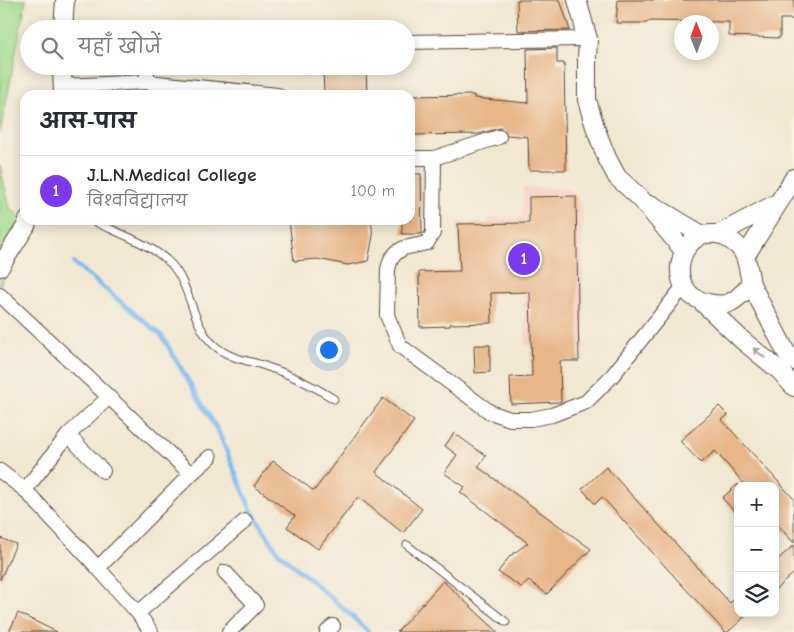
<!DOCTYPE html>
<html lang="hi">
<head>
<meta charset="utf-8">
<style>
  body { margin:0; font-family:"Comic Neue","Playpen Sans Deva",sans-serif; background:#f2f2f3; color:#2b2b33 }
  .controls { position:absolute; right:15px; bottom:15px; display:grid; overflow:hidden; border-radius:10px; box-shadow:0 2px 12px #0003 }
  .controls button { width:45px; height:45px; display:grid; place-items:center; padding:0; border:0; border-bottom:1px solid #e1e1e2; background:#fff; color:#2b2b33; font:25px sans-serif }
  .compass { position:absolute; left:674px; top:15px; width:45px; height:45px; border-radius:50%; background:#fff; box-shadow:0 2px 12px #0003; rotate:359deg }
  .you { position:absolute; left:328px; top:349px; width:18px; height:18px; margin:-12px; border:4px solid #fff; border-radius:50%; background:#1a73e8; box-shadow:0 0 0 8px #1a73e833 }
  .badge { display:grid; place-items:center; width:32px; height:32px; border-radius:50%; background:#7c3aed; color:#fff; font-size:16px; font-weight:700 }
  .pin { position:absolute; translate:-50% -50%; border:2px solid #fff; box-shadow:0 1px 5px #0006 }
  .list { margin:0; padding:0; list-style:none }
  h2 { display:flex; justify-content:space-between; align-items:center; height:65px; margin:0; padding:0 20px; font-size:21px }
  h2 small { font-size:16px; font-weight:400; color:#7c7c81 }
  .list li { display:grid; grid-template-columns:32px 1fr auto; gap:15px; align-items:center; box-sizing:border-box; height:70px; padding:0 20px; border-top:1px solid #e1e1e2 }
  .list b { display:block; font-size:19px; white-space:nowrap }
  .list p { margin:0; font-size:16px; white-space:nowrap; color:#7c7c81 }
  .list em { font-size:16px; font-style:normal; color:#7c7c81 }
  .icon { flex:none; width:28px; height:28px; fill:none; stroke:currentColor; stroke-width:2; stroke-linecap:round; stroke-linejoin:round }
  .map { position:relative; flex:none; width:794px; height:632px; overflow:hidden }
  .search { position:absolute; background:#fff; box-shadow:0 2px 12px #0003; left:20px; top:20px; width:395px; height:55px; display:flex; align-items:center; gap:12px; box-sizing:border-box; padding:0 18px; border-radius:28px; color:#7c7c81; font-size:19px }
  .panel { position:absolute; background:#fff; box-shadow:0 2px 12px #0003; left:20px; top:90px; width:395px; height:135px; border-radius:15px }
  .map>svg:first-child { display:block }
</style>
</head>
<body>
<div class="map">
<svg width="794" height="632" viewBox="0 0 794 632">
  <rect width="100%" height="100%" fill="#f7f3e8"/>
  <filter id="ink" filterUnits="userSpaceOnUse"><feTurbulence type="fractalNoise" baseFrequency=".02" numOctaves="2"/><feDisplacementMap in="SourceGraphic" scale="10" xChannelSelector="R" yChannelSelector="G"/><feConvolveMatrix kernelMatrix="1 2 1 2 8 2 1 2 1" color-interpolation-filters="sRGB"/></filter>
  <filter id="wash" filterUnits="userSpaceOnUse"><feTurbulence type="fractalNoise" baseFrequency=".0096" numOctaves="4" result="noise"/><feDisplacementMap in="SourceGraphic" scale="20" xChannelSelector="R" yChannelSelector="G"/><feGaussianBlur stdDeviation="1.12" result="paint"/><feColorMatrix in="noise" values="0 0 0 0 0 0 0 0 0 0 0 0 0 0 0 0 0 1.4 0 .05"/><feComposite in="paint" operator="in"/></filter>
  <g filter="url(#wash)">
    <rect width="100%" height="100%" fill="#f1e8d1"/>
    <!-- built -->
    <path fill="#f6d2c4" d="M523,188H570L582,204L584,347L525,345L524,275L486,237L489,218H522Z"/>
    <!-- green -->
    <path fill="#a1db8d" stroke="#6e8256" d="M0,0H26L0,134Z
      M0,166L10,208L32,228L0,285Z"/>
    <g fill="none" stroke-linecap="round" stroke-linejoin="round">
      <!-- stream -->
      <path stroke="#7dbbf1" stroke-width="4.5" d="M74,263L162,336L219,433L251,510L278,552L352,616L368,632"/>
    </g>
    <g id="blocks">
      <!-- building -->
      <path fill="#e8b688" d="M517,0H560L570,30L518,31Z
        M618,0H794V19H780V38L729,36V22L648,21L647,23H616Z
        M557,48V63H564L566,170H529L528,137L507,135L505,131L500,128L479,134L410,135V96L474,95V98L528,103L527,49Z
        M323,66H366L367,95H324Z
        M410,174H421L422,234H402V220H410Z
        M576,196L579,361H560L561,402L511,404L510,377L532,376L530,292L491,293L492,323L450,324V326L420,327L419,272L460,271L458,224L529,223V197Z
        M289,220H371L373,236L368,261L348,265L317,259L294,261Z
        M474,345H490V372L475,373Z
        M383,398L414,421L376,472L422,509L403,533L358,497L318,549L287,527L295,516L254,486L273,461L314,491Z
        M719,406L728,415L722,420L794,499V543L775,522V486H746L715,451L701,463L680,441Z
        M454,433L486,456L478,467L591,549L547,594L529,581L521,587L498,572L510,556L528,543L460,492L465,487L444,473L457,455L445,446Z
        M606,467L730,603L738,596V613H749L728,632H725L602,497L595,504L582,489Z
        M738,484V515L722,498Z
        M0,538L16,544L0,580Z
        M794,545V573L775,590V562Z
        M443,581L498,632H397Z
        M18,613L57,632H9Z"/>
    </g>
  </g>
  <g filter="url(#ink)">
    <use href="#blocks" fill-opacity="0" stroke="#564639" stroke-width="1"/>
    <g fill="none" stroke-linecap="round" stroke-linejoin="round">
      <defs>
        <path id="service" d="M91,220C115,232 152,244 171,264C193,288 191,330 219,349C232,359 247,360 262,365C287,373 311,384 334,399
          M407,545L506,622"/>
        <path id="minor" d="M406,42L581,39L582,24
          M147,82V66
          M64,86L147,82L278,95
          M410,158H434L499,137
          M434,158L433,233L427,243L404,248L397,252L391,259L388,269L387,315L400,346L490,412L510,419H531L552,415L586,402L612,376L684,286
          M0,295L191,474
          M68,435L103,471
          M0,471L25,490L98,568L138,613L151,632
          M25,490L68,435L108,398
          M98,568L191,474L210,457
          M225,572L256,605L229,632
          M138,613L245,521
          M327,632L333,626"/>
        <path id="tertiary" d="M577,0L588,39L587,58V100L596,130L607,158L617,177L641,199L684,251
          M63,29L65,0
          M62,66L63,95
          M652,205L702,235
          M719,234C747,247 746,256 751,284C745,291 739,298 731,302C725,306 714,304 708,303C701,301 692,298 688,292C673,275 680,246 700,236C705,233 714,234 719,234Z
          M719,234L777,203
          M746,255L794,178
          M0,267L26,226L28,220
          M751,284L786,352L794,361
          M701,301L742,340L780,371L794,387"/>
      </defs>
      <!-- service casing -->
      <use href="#service" stroke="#564639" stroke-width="9"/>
      <!-- minor casing -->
      <use href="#minor" stroke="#564639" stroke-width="16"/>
      <!-- tertiary casing -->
      <use href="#tertiary" stroke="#564639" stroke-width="20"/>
      <!-- service -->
      <use href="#service" stroke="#fff" stroke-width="7"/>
      <!-- minor -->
      <use href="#minor" stroke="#fff" stroke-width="14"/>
      <!-- tertiary -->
      <use href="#tertiary" stroke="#fff" stroke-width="18"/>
    </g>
    <!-- one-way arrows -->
    <defs><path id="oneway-shaft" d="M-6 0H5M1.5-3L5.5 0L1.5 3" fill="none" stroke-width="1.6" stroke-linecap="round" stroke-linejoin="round" transform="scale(1.25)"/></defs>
    <use stroke="#a79f9a" href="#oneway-shaft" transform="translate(759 353) rotate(-140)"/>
  </g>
</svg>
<div class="controls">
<button>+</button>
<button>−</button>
<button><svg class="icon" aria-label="layers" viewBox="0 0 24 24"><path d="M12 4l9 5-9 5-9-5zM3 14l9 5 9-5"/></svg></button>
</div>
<svg class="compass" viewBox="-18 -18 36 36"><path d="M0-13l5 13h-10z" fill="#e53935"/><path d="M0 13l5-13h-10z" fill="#7c7c81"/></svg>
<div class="you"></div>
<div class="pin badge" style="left:524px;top:259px">1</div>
<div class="search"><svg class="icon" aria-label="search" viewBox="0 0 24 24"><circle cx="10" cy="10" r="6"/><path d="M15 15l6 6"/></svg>यहाँ खोजें</div>
<section class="panel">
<h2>आस-पास<small></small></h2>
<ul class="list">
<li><span class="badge">1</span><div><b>J.L.N.Medical College</b><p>विश्वविद्यालय</p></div><em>100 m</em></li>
</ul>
</section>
</div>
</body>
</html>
